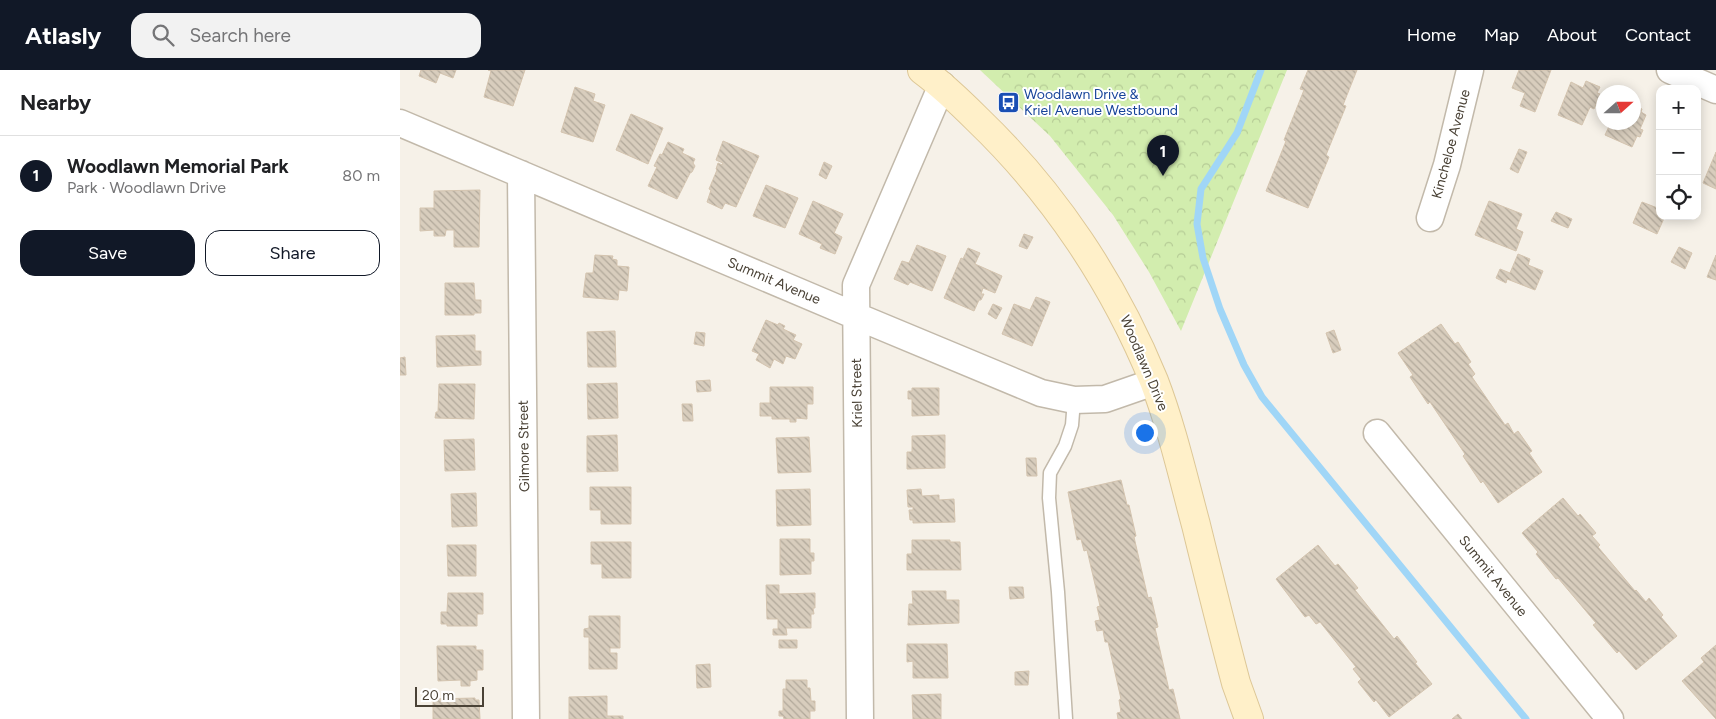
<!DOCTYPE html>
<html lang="en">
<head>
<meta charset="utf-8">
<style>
  body { margin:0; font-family:Figtree,sans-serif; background:#f2f2f2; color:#202124 }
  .controls { position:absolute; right:15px; top:15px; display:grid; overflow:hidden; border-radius:10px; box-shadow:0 2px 12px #0003 }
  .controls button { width:45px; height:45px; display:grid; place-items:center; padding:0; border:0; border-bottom:1px solid #e0e0e0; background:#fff; color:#202124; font:25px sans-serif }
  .compass { position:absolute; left:1196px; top:15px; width:45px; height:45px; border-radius:50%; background:#fff; box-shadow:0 2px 12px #0003; rotate:69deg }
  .scale { position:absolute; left:15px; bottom:12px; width:69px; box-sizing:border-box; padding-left:5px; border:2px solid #4a4236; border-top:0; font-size:14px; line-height:18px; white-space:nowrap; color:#4a4236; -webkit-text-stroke:4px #fff; paint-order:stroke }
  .you { position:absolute; left:744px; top:362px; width:18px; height:18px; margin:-12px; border:4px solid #fff; border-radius:50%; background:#1a73e8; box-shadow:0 0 0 8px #1a73e833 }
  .badge { display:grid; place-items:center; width:32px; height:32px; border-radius:50%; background:#111827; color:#fff; font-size:16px; font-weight:700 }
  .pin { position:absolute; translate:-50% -41px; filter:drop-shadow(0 1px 2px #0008) }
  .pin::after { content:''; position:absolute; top:26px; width:18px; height:15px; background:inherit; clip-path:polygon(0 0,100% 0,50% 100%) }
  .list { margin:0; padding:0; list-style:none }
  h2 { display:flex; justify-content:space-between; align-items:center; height:65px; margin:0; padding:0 20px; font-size:21px }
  h2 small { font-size:16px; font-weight:400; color:#757577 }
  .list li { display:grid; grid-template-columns:32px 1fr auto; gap:15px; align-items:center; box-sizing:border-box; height:80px; padding:0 20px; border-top:1px solid #e0e0e0 }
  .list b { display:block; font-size:19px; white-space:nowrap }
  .list p { margin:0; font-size:16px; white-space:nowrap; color:#757577 }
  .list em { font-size:16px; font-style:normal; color:#757577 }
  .actions { display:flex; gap:10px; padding:15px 20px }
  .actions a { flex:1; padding:11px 0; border:1px solid #111827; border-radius:15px; text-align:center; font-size:18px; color:#111827 }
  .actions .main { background:#111827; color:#fff }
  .icon { flex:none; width:28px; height:28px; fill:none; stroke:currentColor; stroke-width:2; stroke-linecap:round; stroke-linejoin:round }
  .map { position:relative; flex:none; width:1316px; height:649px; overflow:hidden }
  header { display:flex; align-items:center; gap:30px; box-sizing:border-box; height:70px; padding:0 25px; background:#111827; color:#fff }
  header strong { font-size:24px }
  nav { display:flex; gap:28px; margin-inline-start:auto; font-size:18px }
  .search { width:350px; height:45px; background:#f2f2f2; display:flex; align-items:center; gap:12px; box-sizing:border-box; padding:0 18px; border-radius:15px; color:#757577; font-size:19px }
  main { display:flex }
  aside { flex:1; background:#fff }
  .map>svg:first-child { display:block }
</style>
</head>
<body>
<header>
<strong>Atlasly</strong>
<div class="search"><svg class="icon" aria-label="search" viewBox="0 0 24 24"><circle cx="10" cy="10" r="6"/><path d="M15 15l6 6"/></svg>Search here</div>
<nav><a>Home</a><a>Map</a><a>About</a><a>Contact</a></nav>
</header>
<main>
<aside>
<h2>Nearby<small></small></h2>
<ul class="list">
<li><span class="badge">1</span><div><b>Woodlawn Memorial Park</b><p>Park · Woodlawn Drive</p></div><em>80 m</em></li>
</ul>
<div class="actions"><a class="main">Save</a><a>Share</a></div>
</aside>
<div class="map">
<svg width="1316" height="649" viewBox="0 0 1316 649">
  <defs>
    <pattern id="forest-crowns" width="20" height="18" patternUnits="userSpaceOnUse" patternTransform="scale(1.25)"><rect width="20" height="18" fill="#d2edae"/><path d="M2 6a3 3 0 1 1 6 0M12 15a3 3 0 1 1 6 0" fill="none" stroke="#b6cc96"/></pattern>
    <pattern id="building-back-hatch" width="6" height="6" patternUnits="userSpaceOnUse" patternTransform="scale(1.25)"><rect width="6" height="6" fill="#d8cdbd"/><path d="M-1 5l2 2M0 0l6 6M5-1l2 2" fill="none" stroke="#b1a89a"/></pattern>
  </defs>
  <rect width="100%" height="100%" fill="#f6f1e8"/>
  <!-- forest -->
  <path fill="url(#forest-crowns)" d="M580,0H887L781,261L749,202L713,145L650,66Z"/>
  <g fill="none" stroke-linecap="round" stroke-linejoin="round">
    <!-- stream -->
    <path stroke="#a0d6f7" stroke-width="7" d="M861,0L837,63L801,119L797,154L803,188L820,239L844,295L862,327L1126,649"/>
  </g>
  <!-- building -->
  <path fill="url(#building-back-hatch)" stroke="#d4c4af" d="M21,0H56L53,8L40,3L36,13L19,6Z
    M88,0H125L113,36L84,27L91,1Z
    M908,0H957L943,35L946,36L926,85L929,87L908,138L866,121L886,71L884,70L904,20L900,19Z
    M1119,0H1151L1135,42L1120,36L1125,23L1112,18Z
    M1186,11L1200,17L1197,23L1200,24L1194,39L1190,37L1182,55L1158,45L1171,12L1183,18Z
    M175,17L195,24L193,31L205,35L193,72L161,62Z
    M1235,36L1242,39L1241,42L1246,45L1240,59L1243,60L1240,67L1237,66L1232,77L1205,65L1211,52H1234Z
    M231,44L263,58L248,94L216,80Z
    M323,71L359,86L336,137L325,133L322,139L307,132L311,120L309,119L317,100L316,99L318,93L322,95L323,93L316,90Z
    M268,72L284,79L282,83L295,89L293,93L295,96L292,102L290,103L277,129L248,116L257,97L254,96L260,84L262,85Z
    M1119,79L1127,82L1118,103L1110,99Z
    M1316,82V119L1303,113Z
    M424,92L432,96L426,109L419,105Z
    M366,115L398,128L385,158L353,146Z
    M80,120L79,177H54V160H46L45,166H34V160L20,161V138H34V121Z
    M413,131L443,144L434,163L442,167L435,184L420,178L422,174L399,164Z
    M1089,131L1122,144L1116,159L1123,162L1116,181L1075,165Z
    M1242,132L1260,139V146H1265L1257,164L1233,153Z
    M1156,142L1172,149L1168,158L1151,151Z
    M624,164L633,167L627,179L619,176Z
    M517,175L546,186L532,221L510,212L508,215L494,209L502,191L509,193Z
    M1279,177L1292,183L1285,199L1271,192Z
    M568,178L580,183L575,194L602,206L595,223L583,218L581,224H584L581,230H579L574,241L544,228L561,188L563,189Z
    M1118,184L1130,189L1128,195L1143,201L1135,220L1107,209L1106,213L1096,208L1100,199L1110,203Z
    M195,185L213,186L212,189L217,190V196L229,197L227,221L219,220L218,230L183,227L186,203H193Z
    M1316,185V210L1307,207Z
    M45,213H74L75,230H81V243H74V245H45Z
    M636,227L650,232L632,276L602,264L614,234L630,240Z
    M593,234L602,238L596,249L588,244Z
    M366,250L378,255L379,253L385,256L383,259L396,265L393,270L402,274L395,289L386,286L383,294L374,289L370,298L356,290L359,284L352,281Z
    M1041,254L1055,274L1058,272L1071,292L1068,294L1075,304L1072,307L1105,355L1108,353L1114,364L1118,361L1132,381L1129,383L1142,402L1098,433L1083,411L1081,413L1063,386L1065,384L1030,332L1028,334L1010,307L1013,305L998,283Z
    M934,260L941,280L933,283L926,263Z
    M215,261L216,297H188L187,262Z
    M296,262L305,263L304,276L294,274Z
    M75,265V281H81V295L37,297L36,266Z
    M5,287L6,305H0V288Z
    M310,310L311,321L297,322L296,311Z
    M217,313L218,348L188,349L187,314Z
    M39,314H75L74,349L35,348L36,342H38Z
    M370,317H413V334H407V349L396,348V352H390V349H372V346H360V333H370Z
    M512,318H539V345L512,346V329H508V321H512Z
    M282,334H292L293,351H283Z
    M217,365L218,401L187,402V366Z
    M545,365V398L507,399V382H512V366Z
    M409,367L411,402L378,403L376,368Z
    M74,369L75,400L45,401L44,370Z
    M626,388H636L637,406H627Z
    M721,410L727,435H729L736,466L734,467L748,528L751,527L758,557L755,558L769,620L773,619L780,649H718L717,643L721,642L719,630L721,629L708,572H705L703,560L697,561L695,551L700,550L697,537L700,536L687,480L684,481L681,469L677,470L668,422Z
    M190,417H231V454H201V440H190Z
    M410,419L411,455L377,456L376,420Z
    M521,419L522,426L539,425V430L554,429L555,452L513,453V450H510L509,440H513V437H508L507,420Z
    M76,423L77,456L52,457L51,424Z
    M1163,428L1178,446L1180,444L1196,463L1192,466L1200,475L1198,477L1235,521L1236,520L1246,532L1249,528L1263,545L1261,547L1277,566L1236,600L1219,581L1217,583L1193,555L1196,553L1158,508L1156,509L1136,484L1138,482L1122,463Z
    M380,469H410V483H414V491H411V504L380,505Z
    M512,470H550V472H560L561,500H507V484H512Z
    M191,472H231V508H202V494H191Z
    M47,475H76V506H48Z
    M918,475L935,496L938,494L958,518L955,520L994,569L997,566L1017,592L1015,593L1032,614L989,647L976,630L974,632L958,612L961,609L953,599L956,597L920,552L916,554L909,545L905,547L876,509Z
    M366,515H379V524L415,523V538H413L414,544H411V558H386L387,565H373V559H378V549H367Z
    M609,517H623L624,528L610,529Z
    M512,521H546V530H559V553L508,555L509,534H513Z
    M48,523H83V544H77V556H47V554H41V542H47Z
    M189,546H220V578H210V583H217V599H189V567H184V559L189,558Z
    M379,570H397V578H379Z
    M507,574H547L548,608H513V591L507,592Z
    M1316,575V649L1282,611L1304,592L1301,588Z
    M37,576H76V580H83V600H77V610L70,611V616H61V610L38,611Z
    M310,594L311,617L297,618L296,595Z
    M629,601L628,615H615V602Z
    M386,610H407V618H410L411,631H415V641H410V649H384L383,646H379V641H383V619H386Z
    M541,624V649H513L512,625Z
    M207,626V646H223V649H169V627Z
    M75,628V630H79L80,649H33V629Z
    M1058,644L1062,649H1052Z"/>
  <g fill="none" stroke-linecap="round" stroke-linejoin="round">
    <defs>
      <path id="service" d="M666,649L658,522L649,428L650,403L665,376L672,355L674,330"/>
      <path id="minor" d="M1270,0L1316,20
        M0,53L456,246L641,323L674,330L705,329L754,312
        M121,104L126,649
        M1030,148L1047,95L1070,0
        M977,363L1210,649
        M460,649L456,215L542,15"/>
      <path id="secondary" d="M522,0C542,15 560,32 578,50C654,123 714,213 754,311C772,358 783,407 796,455C809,508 822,560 836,613L849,649"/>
    </defs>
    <!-- service casing -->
    <use href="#service" stroke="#c2b9aa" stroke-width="15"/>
    <!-- minor casing -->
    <use href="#minor" stroke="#c2b9aa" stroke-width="29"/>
    <!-- secondary casing -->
    <use href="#secondary" stroke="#ddc796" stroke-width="30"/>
    <!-- service -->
    <use href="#service" stroke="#fff" stroke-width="12"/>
    <!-- minor -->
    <use href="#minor" stroke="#fff" stroke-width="26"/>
    <!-- secondary -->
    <use href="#secondary" stroke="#fff0c9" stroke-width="28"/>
  </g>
  <!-- icons -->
  <defs>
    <symbol id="bus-square" viewBox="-11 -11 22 22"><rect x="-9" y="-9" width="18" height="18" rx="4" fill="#1a4fb4" stroke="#fff"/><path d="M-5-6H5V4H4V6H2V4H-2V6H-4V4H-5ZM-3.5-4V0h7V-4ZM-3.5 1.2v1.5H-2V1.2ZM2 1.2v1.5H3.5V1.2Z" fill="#fff"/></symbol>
  </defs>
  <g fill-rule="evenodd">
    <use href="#bus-square" x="596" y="20" width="25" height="25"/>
  </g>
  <g text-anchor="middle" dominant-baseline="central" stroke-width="4" stroke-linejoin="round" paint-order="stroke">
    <!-- transit labels -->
    <g font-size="14" fill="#164399" stroke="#fff" text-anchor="start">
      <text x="624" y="24">Woodlawn Drive &amp;<tspan x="624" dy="16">Kriel Avenue Westbound</tspan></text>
    </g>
    <!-- street labels -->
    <g font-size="14" fill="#4a4236" stroke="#fff">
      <text transform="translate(1051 74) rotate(-75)">Kincheloe Avenue</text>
      <text transform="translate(374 211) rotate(23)">Summit Avenue</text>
      <text transform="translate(744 293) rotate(67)">Woodlawn Drive</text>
      <text transform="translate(457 323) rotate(-91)">Kriel Street</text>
      <text transform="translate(124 376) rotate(-91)">Gilmore Street</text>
      <text transform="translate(1093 506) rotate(51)">Summit Avenue</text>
    </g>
  </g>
</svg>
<div class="controls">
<button>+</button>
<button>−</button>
<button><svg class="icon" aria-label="locate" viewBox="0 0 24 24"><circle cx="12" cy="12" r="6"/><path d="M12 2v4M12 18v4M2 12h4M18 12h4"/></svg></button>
</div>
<svg class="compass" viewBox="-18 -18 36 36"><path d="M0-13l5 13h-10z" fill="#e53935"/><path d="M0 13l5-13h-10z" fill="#757577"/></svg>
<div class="scale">20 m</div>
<div class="you"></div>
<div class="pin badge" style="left:763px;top:106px">1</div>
</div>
</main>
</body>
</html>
